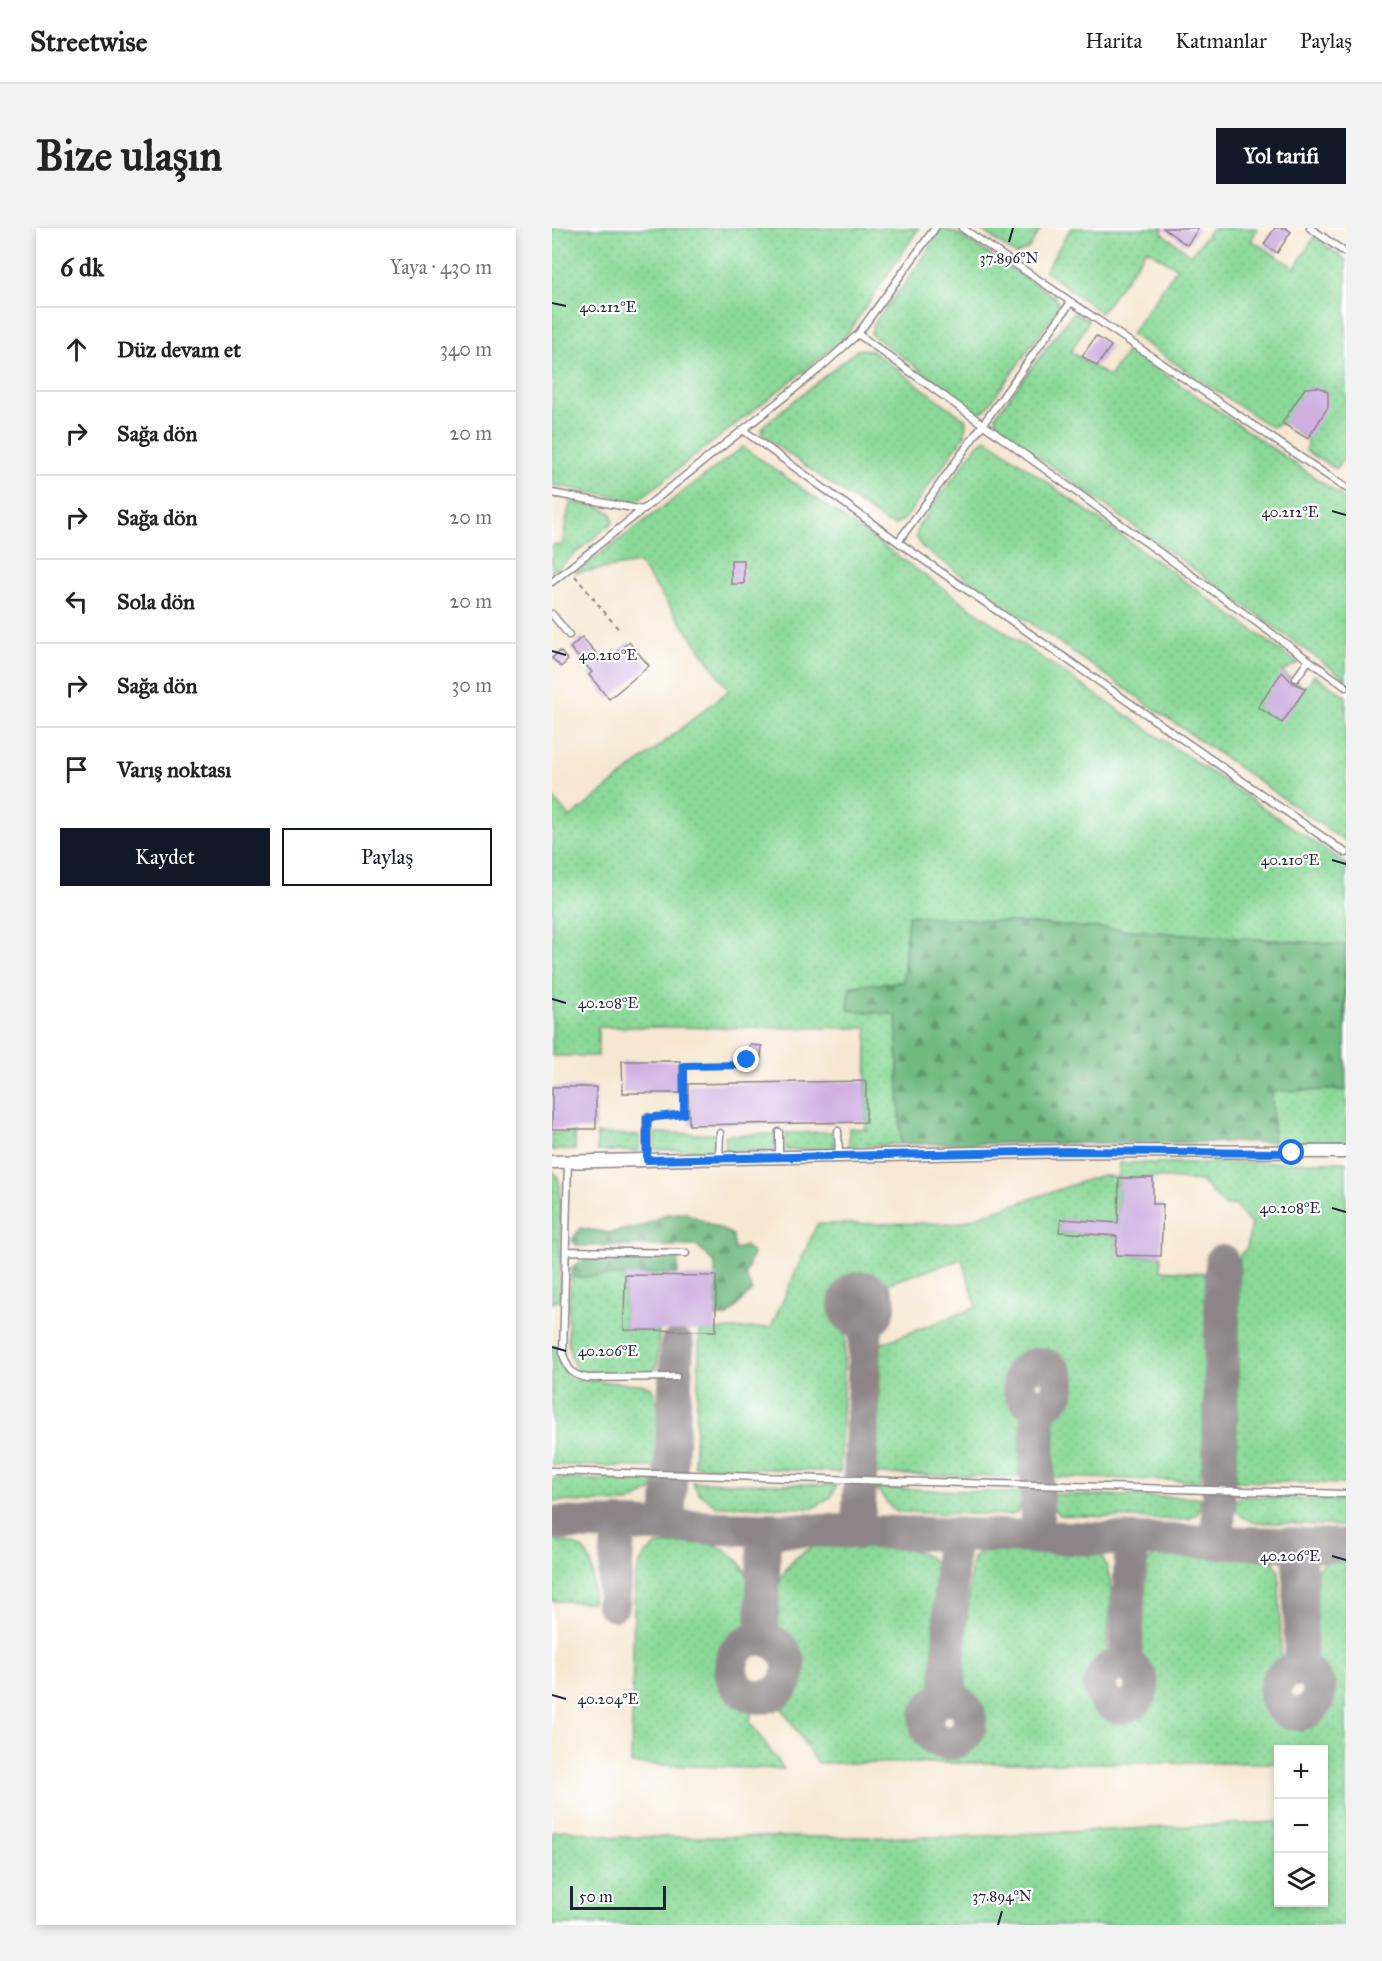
<!DOCTYPE html>
<html lang="tr">
<head>
<meta charset="utf-8">
<style>
  body { margin:0; font-family:"IM FELL Great Primer",serif; background:#f2f2f2; color:#222 }
  .controls { position:absolute; right:18px; bottom:18px; display:grid; overflow:hidden; border-radius:0px; box-shadow:0 3px 9px #0003 }
  .controls button { width:54px; height:54px; display:grid; place-items:center; padding:0; border:0; border-bottom:2px solid #e0e0e0; background:#fff; color:#222; font:30px sans-serif }
  .scale { position:absolute; left:18px; bottom:15px; width:96px; box-sizing:border-box; padding-left:6px; border:3px solid #22223b; border-top:0; font-size:16px; line-height:21px; white-space:nowrap; color:#22223b; -webkit-text-stroke:4px #fff; paint-order:stroke }
  .stop { position:absolute; width:18px; height:18px; margin:-14px; border:4px solid #1a73e8; border-radius:50%; background:#fff }
  .stop.end { background:#1a73e8; border-color:#fff; box-shadow:0 2px 6px #0008 }
  .list { margin:0; padding:0; list-style:none }
  h2 { display:flex; justify-content:space-between; align-items:center; height:78px; margin:0; padding:0 24px; font-size:26px }
  h2 small { font-size:20px; font-weight:400; color:#767676 }
  .list li { display:grid; grid-template-columns:39px 1fr auto; gap:18px; align-items:center; box-sizing:border-box; height:84px; padding:0 24px; border-top:2px solid #e0e0e0 }
  .list b { display:block; font-size:22px; white-space:nowrap }
  .list em { font-size:20px; font-style:normal; color:#767676 }
  .actions { display:flex; gap:12px; padding:18px 24px }
  .actions a { flex:1; padding:14px 0; border:2px solid #111827; border-radius:0px; text-align:center; font-size:21px; color:#111827 }
  .actions .main { background:#111827; color:#fff }
  .icon { flex:none; width:33px; height:33px; fill:none; stroke:currentColor; stroke-width:2; stroke-linecap:round; stroke-linejoin:round }
  .map { position:relative; flex:none; width:794px; height:1697px; overflow:hidden; border-radius:0px }
  header { display:flex; align-items:center; gap:36px; box-sizing:border-box; height:84px; padding:0 30px; background:#fff; border-bottom:2px solid #e0e0e0 }
  header strong { font-size:28px }
  nav { display:flex; gap:33px; margin-inline-start:auto; font-size:21px }
  .intro { display:flex; align-items:center; justify-content:space-between; box-sizing:border-box; height:144px; padding:0 36px }
  h1 { margin:0; font-size:42px }
  .button { padding:15px 27px; border-radius:0px; background:#111827; color:#fff; font-size:21px; font-weight:700 }
  main { display:flex; gap:36px; padding:0 36px }
  aside { flex:1; background:#fff; border-radius:0px; box-shadow:0 3px 9px #0003 }
  .map>svg:first-child { display:block }
</style>
</head>
<body>
<header>
<strong>Streetwise</strong>
<nav><a>Harita</a><a>Katmanlar</a><a>Paylaş</a></nav>
</header>
<div class="intro"><h1>Bize ulaşın</h1><a class="button">Yol tarifi</a></div>
<main>
<aside>
<h2>6 dk<small>Yaya · 430 m</small></h2>
<ul class="list">
<li><svg class="icon" aria-label="ahead" viewBox="0 0 24 24"><path d="M12 20V5M6 11l6-6 6 6"/></svg><div><b>Düz devam et</b></div><em>340 m</em></li>
<li><svg class="icon" aria-label="right" viewBox="0 0 24 24"><path d="M7 20v-9h11M14 6l5 5-5 5"/></svg><div><b>Sağa dön</b></div><em>20 m</em></li>
<li><svg class="icon" aria-label="right" viewBox="0 0 24 24"><path d="M7 20v-9h11M14 6l5 5-5 5"/></svg><div><b>Sağa dön</b></div><em>20 m</em></li>
<li><svg class="icon" aria-label="left" viewBox="0 0 24 24"><path d="M17 20v-9H6M10 6l-5 5 5 5"/></svg><div><b>Sola dön</b></div><em>20 m</em></li>
<li><svg class="icon" aria-label="right" viewBox="0 0 24 24"><path d="M7 20v-9h11M14 6l5 5-5 5"/></svg><div><b>Sağa dön</b></div><em>30 m</em></li>
<li><svg class="icon" aria-label="arrive" viewBox="0 0 24 24"><path d="M6 21V4h12l-3 4 3 4H6"/></svg><div><b>Varış noktası</b></div></li>
</ul>
<div class="actions"><a class="main">Kaydet</a><a>Paylaş</a></div>
</aside>
<div class="map">
<svg width="794" height="1697" viewBox="0 0 794 1697">
  <defs>
    <pattern id="grass-dots" width="8" height="8" patternUnits="userSpaceOnUse" patternTransform="scale(1.5)"><rect width="8" height="8" fill="#8ad998"/><path d="M2 2h.1M6 6h.1" fill="none" stroke="#77ba84" stroke-width="1.8" stroke-linecap="round"/></pattern>
    <pattern id="forest-firs" width="22" height="20" patternUnits="userSpaceOnUse" patternTransform="scale(1.5)"><rect width="22" height="20" fill="#6fb980"/><path d="M5 1l3.5 6h-7zM16 11l3.5 6h-7z" fill="#5b966a"/></pattern>
  </defs>
  <rect width="100%" height="100%" fill="#fff"/>
  <filter id="ink" filterUnits="userSpaceOnUse"><feTurbulence type="fractalNoise" baseFrequency=".0167" numOctaves="2"/><feDisplacementMap in="SourceGraphic" scale="12" xChannelSelector="R" yChannelSelector="G"/><feConvolveMatrix kernelMatrix="1 2 1 2 8 2 1 2 1" color-interpolation-filters="sRGB"/></filter>
  <filter id="wash" filterUnits="userSpaceOnUse"><feTurbulence type="fractalNoise" baseFrequency=".008" numOctaves="4" result="noise"/><feDisplacementMap in="SourceGraphic" scale="24" xChannelSelector="R" yChannelSelector="G"/><feGaussianBlur stdDeviation="1.35" result="paint"/><feColorMatrix in="noise" values="0 0 0 0 0 0 0 0 0 0 0 0 0 0 0 0 0 1.4 0 .05"/><feComposite in="paint" operator="in"/></filter>
  <g filter="url(#wash)">
    <rect width="100%" height="100%" fill="#f7e7d1"/>
    <!-- grass -->
    <path fill="url(#grass-dots)" stroke="#567e6a" stroke-width="1.5" d="M0,0H367L296,105L266,132L85,273L0,257Z
      M390,0L406,6L503,69L506,75L503,85L434,181L427,185L319,106L321,97L366,38Z
      M427,0H489L477,20L464,27Z
      M519,0H611L609,4L639,27L660,0H706L699,12L743,40L762,9L794,32V228L784,241L754,223L755,211L731,195L719,199L579,106L625,40L595,21L549,85L493,43Z
      M521,85L537,92L519,124L557,149L576,121L794,271V451L445,199L444,187Z
      M311,121L320,123L414,192L413,207L353,291L343,297L335,295L211,208L209,203L213,196L305,122Z
      M435,211L746,435L730,444L753,460L762,447L794,468V614L371,320L364,309L367,297L426,216Z
      M191,219L477,421L794,636V799L792,717L356,687L351,754L298,758L296,781L344,786L349,916L297,919V900L314,901L315,800L46,799V828H0V568L18,590L177,462L87,335L23,345Z
      M18,274L47,279L59,285L61,294L0,345V317H10Z
      M794,862V914H721L720,863Z
      M282,904V921L234,922V905Z
      M0,905H23V922H0Z
      M103,905L163,906V922H103Z
      M45,906L87,907V923H45Z
      M223,906V923H174L173,907Z
      M794,934V1256L684,1253L688,1027L695,1020L699,997L683,977L672,978L649,953L604,949L567,950L566,995L509,991L508,1004L565,1008L564,1027L609,1028V1042L654,1045L651,1232L647,1253L502,1249L503,1185L514,1173L516,1148L497,1131V1125H482V1129C459,1134 455,1159 465,1177L463,1184L469,1188L467,1249L319,1246L323,1118L425,1079L410,1031L328,1058L309,1050L290,1060C283,1076 284,1082 294,1096L288,1244L142,1238L148,1103L219,1099L265,996L406,995L550,947L566,950L568,935Z
      M0,943L5,947L8,958V1066L7,1073L0,1075Z
      M73,1047L72,1101L107,1102L105,1137L100,1145L29,1146C8,1127 18,1077 19,1049Z
      M0,1118L5,1119C10,1134 6,1144 22,1152L88,1156L99,1159C110,1180 113,1217 104,1239L0,1237Z
      M0,1251L106,1253L99,1263L77,1275L0,1273Z
      M140,1254L284,1257L280,1268L262,1280L165,1278L147,1265Z
      M324,1260L469,1265V1275L466,1284L459,1287L348,1284L340,1281Z
      M500,1266L649,1270L647,1284L639,1290L629,1292L508,1287L501,1280Z
      M688,1268L794,1273V1298L701,1294C689,1290 677,1281 688,1268Z
      M0,1313C44,1314 42,1339 40,1374L0,1373Z
      M158,1315C204,1332 201,1364 199,1406L178,1421C174,1436 165,1460 181,1471C186,1474 195,1475 200,1476L198,1495L232,1541L79,1536L82,1377L83,1350L87,1337L93,1327L105,1317Z
      M269,1315C305,1317 356,1310 384,1335C382,1375 382,1415 379,1455C377,1482 353,1473 369,1514L388,1525L389,1529L400,1530L402,1525C415,1522 423,1512 426,1499C430,1481 416,1472 414,1456C411,1419 417,1376 419,1339L421,1330L431,1322L548,1325C566,1353 557,1388 555,1420H560C555,1427 549,1432 544,1439C529,1459 540,1483 563,1489L562,1493L573,1495L575,1489C599,1483 609,1464 596,1441C591,1434 585,1430 582,1422L587,1421L593,1336L604,1327L713,1328L721,1333L727,1343L729,1429H734C728,1435 721,1440 716,1446C701,1466 720,1487 737,1496L736,1501L751,1503V1496C760,1495 765,1492 770,1484C789,1460 763,1448 756,1430L764,1428L765,1341L776,1332H794V1697H0V1603L17,1602L63,1609H403L726,1594V1674H772V1522H726V1535H265L226,1474L238,1464C245,1439 247,1424 224,1409C223,1364 222,1335 269,1315Z"/>
    <!-- forest -->
    <path fill="url(#forest-firs)" stroke="#486e5e" stroke-width="1.5" d="M356,687L792,717L794,862L720,863L721,914L349,916L344,787L296,782L298,758L351,754Z
      M132,984L181,1007L182,1022L193,1018L201,1026L193,1047L200,1062L175,1089H164L163,1036L146,1018H25L20,1012L28,1000L58,1005L93,997L111,987Z
      M126,1028V1046L19,1049V1040C39,1021 98,1029 126,1028Z"/>
    <g fill="none" stroke-linecap="round" stroke-linejoin="round">
      <!-- taxiway -->
      <path stroke="#8c8486" stroke-width="34" d="M293 1077a17 17 0 1 1 34 0a17 17 0 1 1-34 0Z
        M467 1156a20 20 0 1 1 40 0a20 20 0 1 1-40 0Z
        M485,1176V1310
        M0,1295L794,1318
        M116,1299L125,1117
        M306,1305L314,1094
        M666,1315L670,1033
        M747,1317L749,1442
        M61,1376L67,1296
        M210,1411L212,1302
        M179 1440a29 29 0 1 1 58 0a29 29 0 1 1-58 0Z
        M548 1458a21 21 0 1 1 42 0a21 21 0 1 1-42 0Z
        M573,1437L580,1312
        M723 1464a22 22 0 1 1 44 0a22 22 0 1 1-44 0Z
        M396,1470L400,1307
        M374 1493a22 22 0 1 1 44 0a22 22 0 1 1-44 0Z"/>
    </g>
    <g id="blocks">
      <!-- building -->
      <path fill="#cfb0e1" d="M611,0H647L635,17Z
        M723,0H734L739,4L725,25L712,16Z
        M544,108L559,118L545,138L530,128Z
        M767,159L776,164V179L756,211L730,195L753,160Z
        M179,332H192V356H179Z
        M30,409L52,434L77,414L97,438L57,471L37,447L40,444L18,420Z
        M8,423L16,432L9,439L0,430Z
        M730,444L741,455L754,460L730,495L706,479Z
        M198,817L210,818L209,830L198,829Z
        M70,833H128V865H71Z
        M314,853V894L137,897L136,856Z
        M0,859H44V901H0Z
        M567,950H601V976H611L609,1028L564,1027L565,1008L507,1004L509,991L566,995Z
        M73,1047L164,1048V1103L72,1102Z"/>
    </g>
  </g>
  <g filter="url(#ink)">
    <use href="#blocks" fill-opacity="0" stroke="#8c8486" stroke-width="1.5"/>
    <g fill="none" stroke-linecap="round" stroke-linejoin="round">
      <defs>
        <path id="service" d="M410,0L794,260
          M758,0L794,25
          M306,106L794,459
          M191,202L346,314L794,625
          M0,265L91,282
          M346,314L519,74
          M0,354L266,142L306,106L383,0
          M0,386L17,407
          M744,450L757,432
          M286,903L287,928
          M227,929V904
          M167,930L168,905
          M95,932V889
          M16,933L11,1126C16,1141 19,1147 35,1150L124,1149
          M14,1023L134,1025
          M0,1243L794,1266"/>
        <path id="minor" d="M0,934L520,923L794,924"/>
      </defs>
      <!-- service casing -->
      <use href="#service" stroke="#8c8486" stroke-width="9"/>
      <!-- minor casing -->
      <use href="#minor" stroke="#8c8486" stroke-width="15"/>
      <!-- path -->
      <path stroke="#8c8486" stroke-width="2" stroke-dasharray="4.5 4.5" stroke-linecap="butt" d="M23,348L68,403
        M104,889L132,886V838L193,837L195,832"/>
      <!-- service -->
      <use href="#service" stroke="#fff" stroke-width="6"/>
      <!-- minor -->
      <use href="#minor" stroke="#fff" stroke-width="12"/>
    </g>
  </g>
  <g fill="none" stroke-linecap="round" stroke-linejoin="round" filter="url(#ink)">
    <!-- route -->
    <path stroke="#1a73e8" stroke-width="8" d="M195,832L193,837L132,838V886L95,890V932L520,923L740,925"/>
  </g>
  <!-- ticks -->
  <path fill="none" stroke="#22223b" stroke-width="2" d="M457,14L461,0M0,75L14,78M780,283L794,287M0,423L14,427M780,632L794,636M0,771L14,775M780,980L794,984M0,1119L14,1123M780,1328L794,1332M0,1467L14,1471M446,1697L450,1683"/>
  <g font-size="15" text-anchor="middle" fill="#22223b" stroke="#fff" stroke-width="4.5" stroke-linejoin="round" paint-order="stroke">
    <text x="457" y="35">37.896°N</text>
    <text x="56" y="84">40.212°E</text>
    <text x="738" y="289">40.212°E</text>
    <text x="56" y="432">40.210°E</text>
    <text x="738" y="637">40.210°E</text>
    <text x="56" y="780">40.208°E</text>
    <text x="738" y="985">40.208°E</text>
    <text x="56" y="1128">40.206°E</text>
    <text x="738" y="1333">40.206°E</text>
    <text x="56" y="1476">40.204°E</text>
    <text x="450" y="1673">37.894°N</text>
  </g>
</svg>
<div class="controls">
<button>+</button>
<button>−</button>
<button><svg class="icon" aria-label="layers" viewBox="0 0 24 24"><path d="M12 4l9 5-9 5-9-5zM3 14l9 5 9-5"/></svg></button>
</div>
<div class="scale">50 m</div>
<div class="stop" style="left:740px;top:925px"></div>
<div class="stop end" style="left:195px;top:832px"></div>
</div>
</main>
</body>
</html>
